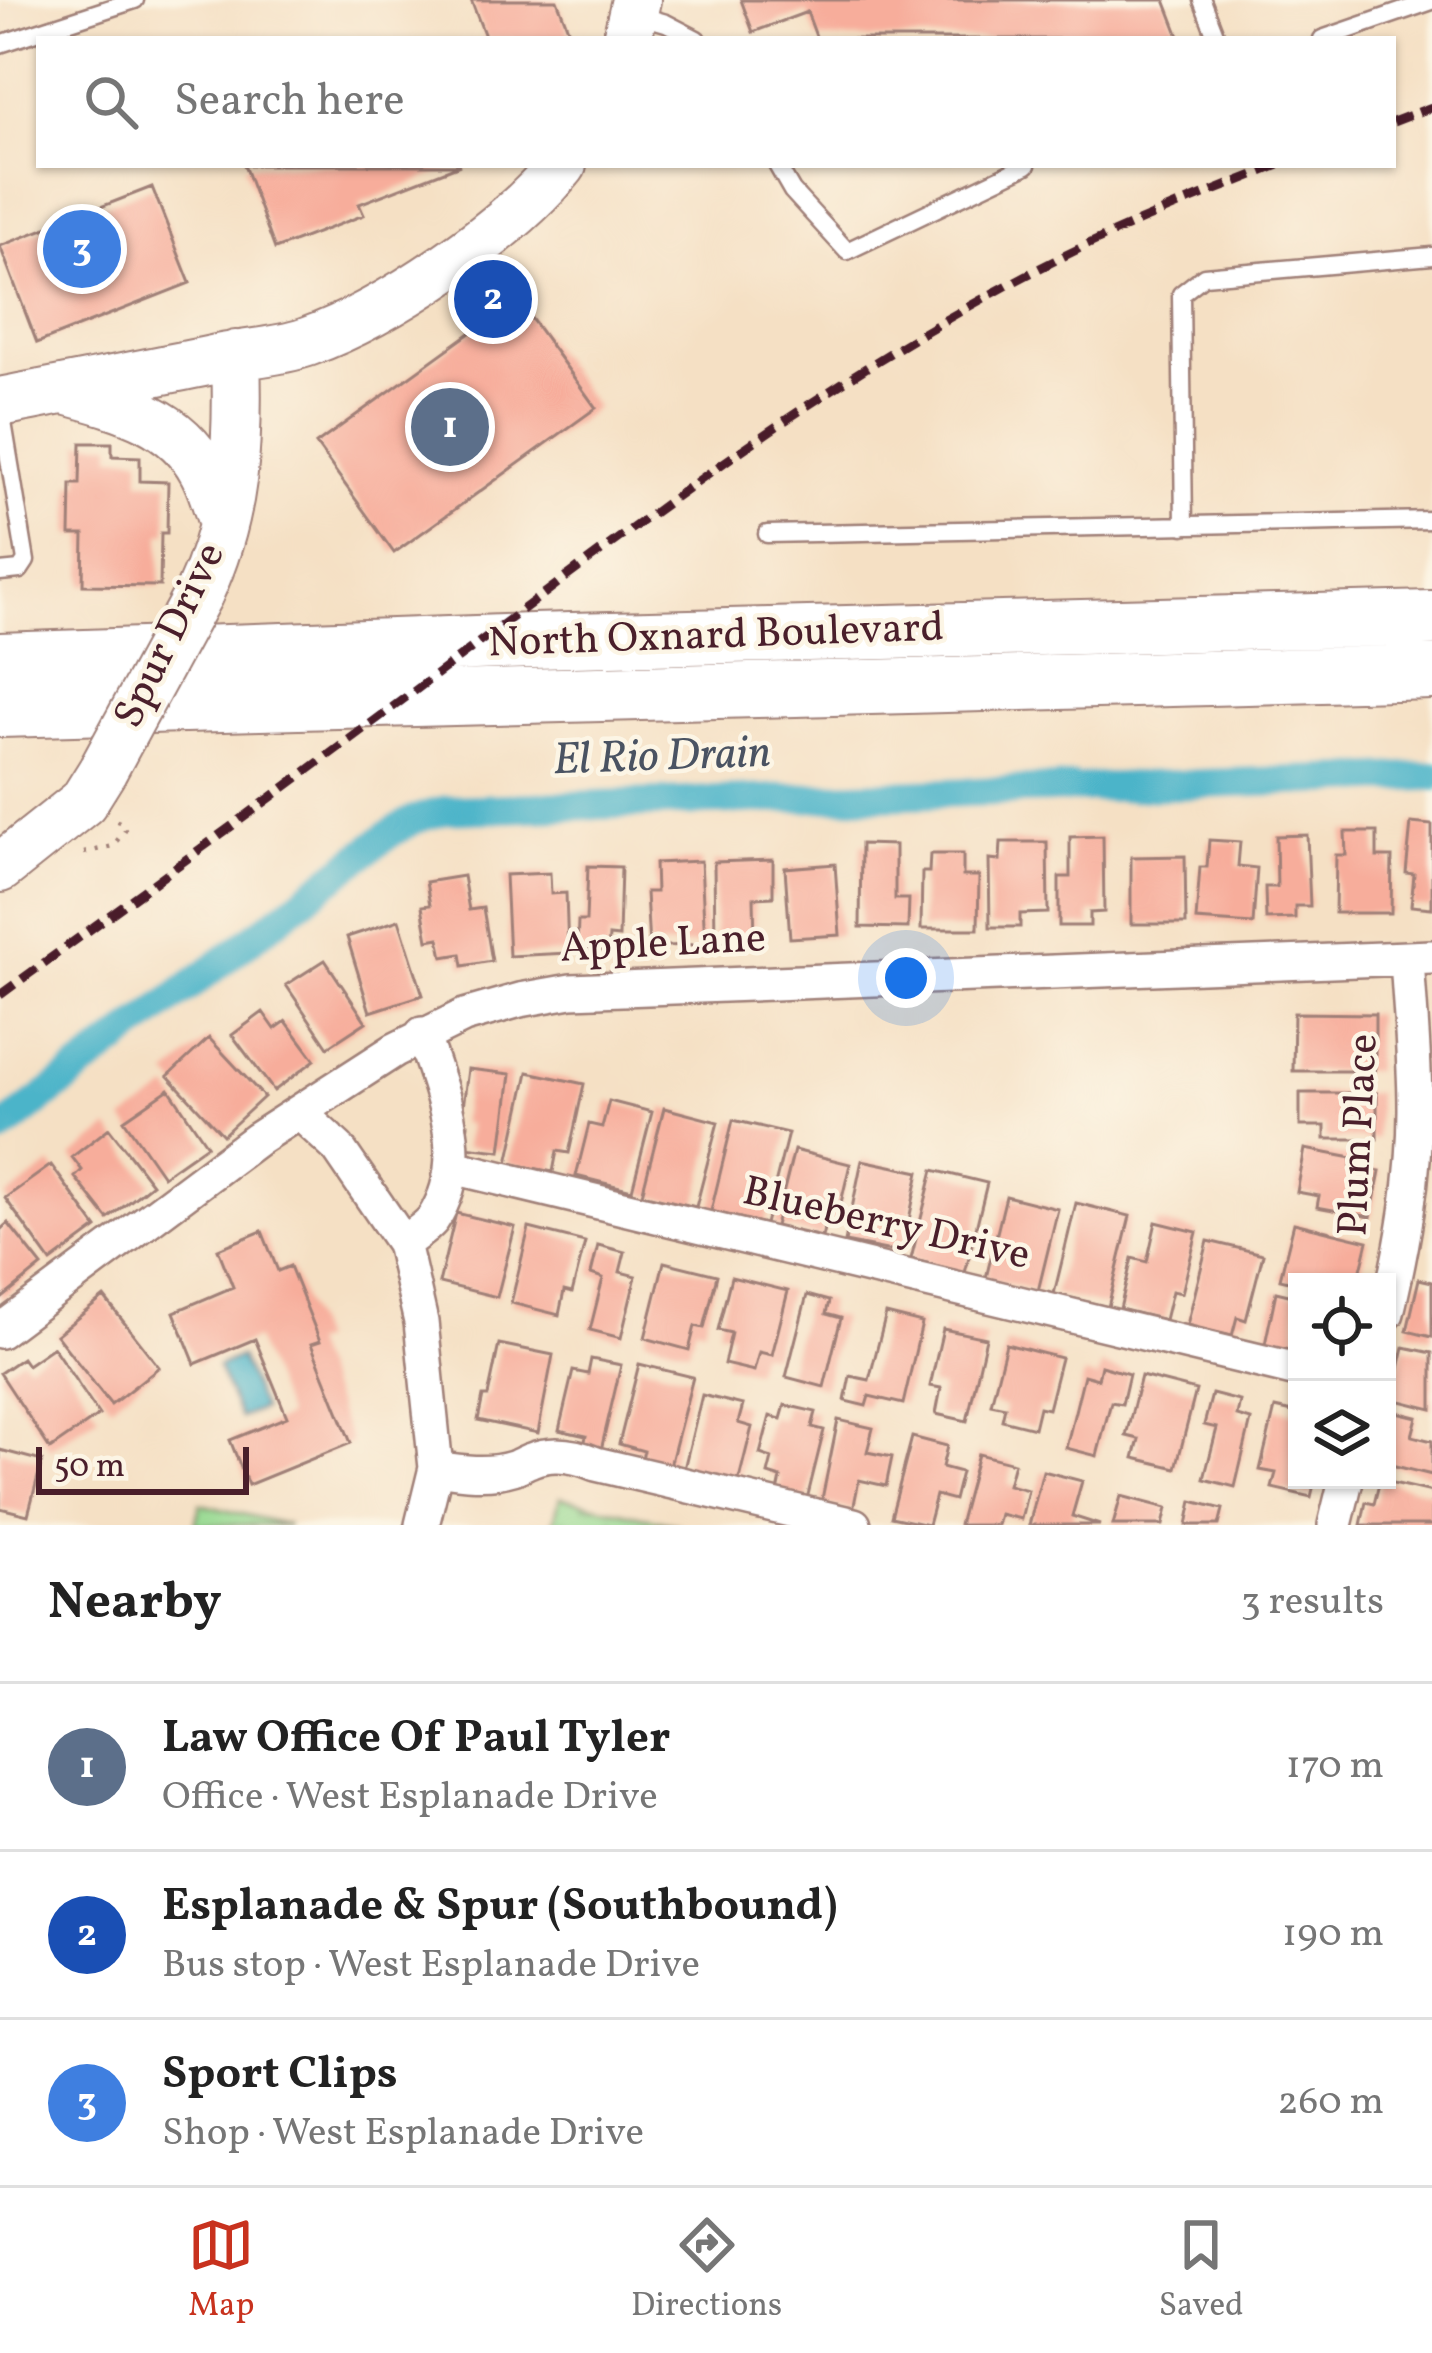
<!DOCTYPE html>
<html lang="en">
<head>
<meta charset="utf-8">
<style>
  body { margin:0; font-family:Vollkorn,serif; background:#f6f6f6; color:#222 }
  .controls { position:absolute; right:36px; bottom:36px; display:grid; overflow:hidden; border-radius:0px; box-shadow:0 3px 9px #0004 }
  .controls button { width:108px; height:108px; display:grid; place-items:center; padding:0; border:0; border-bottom:3px solid #e0e0e0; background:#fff; color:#222; font:60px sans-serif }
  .scale { position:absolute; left:36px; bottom:30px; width:213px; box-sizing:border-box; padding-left:12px; border:6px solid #4a1f2b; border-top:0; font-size:33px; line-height:42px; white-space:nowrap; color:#4a1f2b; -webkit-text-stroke:9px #fcf5e5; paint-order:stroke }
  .you { position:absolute; left:906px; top:978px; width:42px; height:42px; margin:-30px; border:9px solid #fff; border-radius:50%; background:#1a73e8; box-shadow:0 0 0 18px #1a73e833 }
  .badge { display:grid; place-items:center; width:78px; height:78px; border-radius:50%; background:#c8321e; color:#fff; font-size:39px; font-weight:700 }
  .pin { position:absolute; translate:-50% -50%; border:6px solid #fff; box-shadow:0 3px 12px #0006 }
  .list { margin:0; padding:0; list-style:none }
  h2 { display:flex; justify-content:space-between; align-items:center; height:156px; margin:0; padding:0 48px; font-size:51px }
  h2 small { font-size:39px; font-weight:400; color:#767676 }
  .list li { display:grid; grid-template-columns:78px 1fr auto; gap:36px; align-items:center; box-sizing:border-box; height:168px; padding:0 48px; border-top:3px solid #e0e0e0 }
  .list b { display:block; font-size:45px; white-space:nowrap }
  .list p { margin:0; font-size:39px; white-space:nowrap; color:#767676 }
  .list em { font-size:39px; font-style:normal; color:#767676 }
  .icon { flex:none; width:66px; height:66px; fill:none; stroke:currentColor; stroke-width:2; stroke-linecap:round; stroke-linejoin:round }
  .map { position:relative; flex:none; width:1432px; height:1525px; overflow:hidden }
  .search { position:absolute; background:#fff; box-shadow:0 3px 9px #0004; left:36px; right:36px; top:36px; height:132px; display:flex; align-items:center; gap:30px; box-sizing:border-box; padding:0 42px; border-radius:0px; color:#767676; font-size:45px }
  .sheet { height:660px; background:#fff }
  nav { display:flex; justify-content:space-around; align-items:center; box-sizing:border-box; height:168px; border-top:3px solid #e0e0e0; background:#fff; font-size:33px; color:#767676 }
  nav a { display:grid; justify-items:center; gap:6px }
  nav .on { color:#c8321e }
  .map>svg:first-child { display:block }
</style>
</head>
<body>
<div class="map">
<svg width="1432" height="1525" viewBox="0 0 1432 1525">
  <defs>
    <pattern id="cemetery-stones" width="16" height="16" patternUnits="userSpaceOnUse" patternTransform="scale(3)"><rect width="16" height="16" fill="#96d991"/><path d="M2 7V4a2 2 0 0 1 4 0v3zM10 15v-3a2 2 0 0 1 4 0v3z" fill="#83ba7d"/></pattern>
  </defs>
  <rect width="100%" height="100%" fill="#fcf5e5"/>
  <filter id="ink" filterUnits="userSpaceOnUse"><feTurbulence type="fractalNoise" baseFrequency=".00833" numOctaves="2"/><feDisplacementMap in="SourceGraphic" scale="24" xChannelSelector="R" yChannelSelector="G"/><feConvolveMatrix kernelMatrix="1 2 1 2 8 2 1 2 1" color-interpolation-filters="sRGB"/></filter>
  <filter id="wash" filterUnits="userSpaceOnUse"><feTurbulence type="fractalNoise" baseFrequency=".004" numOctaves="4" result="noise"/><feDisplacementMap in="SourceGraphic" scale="48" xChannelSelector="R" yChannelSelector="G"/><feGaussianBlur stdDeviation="2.7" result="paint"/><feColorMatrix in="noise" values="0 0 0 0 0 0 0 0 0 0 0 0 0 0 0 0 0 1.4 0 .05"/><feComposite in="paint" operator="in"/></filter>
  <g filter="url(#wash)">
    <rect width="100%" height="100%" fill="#f5e0c4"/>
    <!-- cemetery -->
    <path fill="url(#cemetery-stones)" stroke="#707c5e" stroke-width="3" d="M560,1497L680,1525H553Z"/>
    <!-- pitch -->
    <path fill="#96d991" stroke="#707c5e" stroke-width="3" d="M200,1504L288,1525H195Z"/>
    <!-- water -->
    <path fill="#4bb4c9" stroke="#4a6a7a" stroke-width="3" d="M240,1357L262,1409L240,1418L217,1367Z"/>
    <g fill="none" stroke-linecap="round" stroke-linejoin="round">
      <!-- canal -->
      <path stroke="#4bb4c9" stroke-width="30" d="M0,1131L388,835L413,820L446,810L1432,776"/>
    </g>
    <g id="blocks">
      <!-- building -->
      <path fill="#f7ad9b" d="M471,0H557L572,39H486Z
        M741,0H1165L1180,39H817L807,12L753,32Z
        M244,165H460L359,204L364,215L275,249Z
        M152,187L190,283L37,343L0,246Z
        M517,299L596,408L394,553L316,444Z
        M81,443H112V456L140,457V481L168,482L167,533H161L160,586L83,585L84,535H70L71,484H80Z
        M1411,823L1432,825V908L1411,906L1414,874L1406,873Z
        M1345,832H1377V857H1392L1391,913H1335L1336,855H1346Z
        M1307,835L1310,906H1295V918L1266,919L1265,887H1277L1276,836Z
        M1103,836L1104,912L1090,913V926H1059V877H1070V837Z
        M1209,840L1240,842L1238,866L1257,868L1253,924L1196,920L1200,867H1207Z
        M1001,842H1047L1048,913L1020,914V927H990L989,859L1000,860Z
        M861,844L895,845V899H909L908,928L860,927Z
        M930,854H963V876H979L978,929H921L922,872H929Z
        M1185,856L1186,924H1131V857Z
        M773,860V897L754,898L755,941L715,942L714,862Z
        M701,861L705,944L649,947L646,892H656L655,863Z
        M835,864L840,935L790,938L785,868Z
        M588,866L621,867L619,937L609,936L608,951L577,950L578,921H586Z
        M550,873L551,894L566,893L568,953L509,956L505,875Z
        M463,876L469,910L483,908L492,961L463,966L461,954L443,957L439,938L428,940L422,906L430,905L426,882Z
        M399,920L423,995L370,1012L347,937Z
        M325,960L366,1022L328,1047L286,985Z
        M263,1012L275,1029L286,1021L315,1060L274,1091L232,1035Z
        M1294,1013L1375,1014V1071H1293Z
        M209,1038L264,1097L223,1135L168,1076Z
        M468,1069L511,1074L501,1151L465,1147L468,1124L461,1123Z
        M528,1072L584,1084L569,1153L557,1151L553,1172L508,1163Z
        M169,1089L207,1145L163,1176L124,1120Z
        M1300,1093H1377V1139H1325V1126H1300Z
        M609,1101L652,1112L632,1190L576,1176L589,1124L602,1127Z
        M664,1108L718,1122L696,1207L642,1194Z
        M733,1120L788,1133L765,1224L711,1211Z
        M109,1128L152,1184L108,1219L75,1177L82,1170L72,1157Z
        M1305,1149L1352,1158L1351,1166L1380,1171L1371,1217L1317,1207L1319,1196L1297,1192Z
        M794,1150L850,1164L836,1224L826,1221L822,1237L775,1226Z
        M862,1160L919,1172L902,1253L845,1242Z
        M51,1165L97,1228L51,1262L5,1198Z
        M933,1170L987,1183L965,1273L911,1259Z
        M1006,1196L1058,1209L1038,1291L986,1278Z
        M1076,1203L1130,1216L1108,1307L1054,1294Z
        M456,1213L515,1227L497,1297L439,1283Z
        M1156,1222L1197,1232L1182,1293L1172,1291L1165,1320L1120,1309L1132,1258L1147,1262Z
        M8,1223L42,1266L0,1300V1230Z
        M1294,1223L1368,1241L1358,1282L1297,1283L1280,1279Z
        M529,1228L585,1242L572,1293L564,1291L559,1315L511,1303Z
        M262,1231L278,1271L290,1266L320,1341L311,1344L351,1443L248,1485L230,1440L287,1417L255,1339L195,1364L174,1312L233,1287L218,1249Z
        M1208,1241L1263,1254L1246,1320L1237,1317L1232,1336L1187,1325Z
        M598,1245L625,1252L620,1272L636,1276L621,1338L590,1330L603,1278L591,1274Z
        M664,1262L717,1275L704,1328L695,1326L689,1350L645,1338Z
        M731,1277L788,1291L772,1355L759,1352L754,1371L724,1364L731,1333L718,1330Z
        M1419,1279L1432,1282V1337L1407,1331Z
        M1276,1292L1297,1297V1356L1264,1349Z
        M807,1295L829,1301L826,1314L841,1318L824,1387L786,1377Z
        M104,1297L159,1367L111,1405L56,1335Z
        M886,1314L922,1323L903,1404L869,1396L866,1406L845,1401L850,1376L869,1380Z
        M943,1329L986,1338L967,1421L936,1414L941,1388L930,1386Z
        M499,1344L553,1355L538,1433L478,1420L483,1396H488Z
        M1006,1344L1061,1358L1048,1409L1039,1407L1034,1428L1002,1420L1005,1407L991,1404Z
        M53,1347L99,1415L50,1449L0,1373L22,1358L27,1365Z
        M1404,1347L1432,1353V1409L1392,1399Z
        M591,1359L621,1365L601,1450L584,1446L586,1436L559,1430L573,1371L588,1374Z
        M639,1364L693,1377L670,1466L642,1458L644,1451L619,1444Z
        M1101,1366L1129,1374L1122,1404L1111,1402L1097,1456L1066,1448L1084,1375L1098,1379Z
        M1141,1376L1196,1390L1176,1468L1134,1458L1139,1439L1126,1436Z
        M1212,1394L1240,1401L1237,1416L1251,1420L1235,1487L1204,1479L1217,1428L1204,1425Z
        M702,1395L743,1405L738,1423L752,1427L738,1483L684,1469Z
        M785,1405L816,1412L812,1427L824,1430L807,1499L778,1492L781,1478L768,1474L772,1458L760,1454L770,1416L781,1419Z
        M1275,1408L1297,1413V1480H1315L1311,1497L1272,1488L1276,1473L1260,1470Z
        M1388,1410L1417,1417L1412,1436L1432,1441V1475L1387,1464Z
        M838,1420L873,1428L867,1452L892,1457L886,1486L859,1480L853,1510L821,1504Z
        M912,1437L947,1446L942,1467L961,1472L954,1500L936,1495L928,1525L891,1517Z
        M0,1450L42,1461L28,1515L0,1508Z
        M978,1454L1014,1463L1008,1485L1028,1490L1021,1519L1000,1514L997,1525H959Z
        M1043,1471L1082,1481L1072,1516L1100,1525H1029Z
        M1380,1480L1432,1492V1525H1361L1366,1502L1374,1504Z
        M1121,1496L1167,1508L1163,1525H1113Z
        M1192,1501L1223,1509L1219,1525H1187Z"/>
    </g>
  </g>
  <g filter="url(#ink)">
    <use href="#blocks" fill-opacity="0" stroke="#a08078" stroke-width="3"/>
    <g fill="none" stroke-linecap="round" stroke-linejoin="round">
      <defs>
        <path id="lane" d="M1202,0L1217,39
          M635,14L666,23L697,39
          M1322,39L1432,1
          M0,44L135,0
          M777,165L792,191L847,251L1027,165
          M1184,526L1181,294L1204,276L1432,256
          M767,534L1432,520
          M0,572L20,570L26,561L0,404"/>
        <path id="street" d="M300,1113L338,1148L403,1243L421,1322L436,1468L422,1525
          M453,1167L1297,1370
          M403,1243C413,1236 426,1228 433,1219C472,1160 442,1094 422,1034
          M1387,1313C1403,1246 1415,1179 1415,1109C1415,1059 1410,1009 1407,959
          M0,1331L257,1139L395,1050L464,1016L520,1000L571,991L1432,957
          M436,1468C461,1472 488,1476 513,1468C519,1466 525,1462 531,1460C553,1451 575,1455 596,1464L854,1525
          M1335,1525L1346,1480"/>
        <path id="secondary" d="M627,39L636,0
          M69,391C120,405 176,419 203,470C212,486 217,506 223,523
          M0,402C72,388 145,374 217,359C247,353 278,352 307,342C388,313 508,232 562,165
          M199,593C236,514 239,441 236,355
          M0,868L83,802L103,770"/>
        <path id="primary" d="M0,660L533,641L1432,618
          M0,710L1432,672"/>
      </defs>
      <!-- lane casing -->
      <use href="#lane" stroke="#a08078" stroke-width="21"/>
      <!-- street casing -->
      <use href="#street" stroke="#a08078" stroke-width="38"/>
      <!-- secondary casing -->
      <use href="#secondary" stroke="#a08078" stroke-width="52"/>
      <!-- primary casing -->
      <use href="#primary" stroke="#a08078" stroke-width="58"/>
      <!-- path -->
      <path stroke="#a08078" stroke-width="4.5" stroke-dasharray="3 9" stroke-linecap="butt" d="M84,853L113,846L125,830L120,822L114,820"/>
      <!-- lane -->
      <use href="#lane" stroke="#fff" stroke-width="16"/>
      <!-- street -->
      <use href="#street" stroke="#fff" stroke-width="33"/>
      <!-- secondary -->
      <use href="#secondary" stroke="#fff" stroke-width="48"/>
      <!-- primary -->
      <use href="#primary" stroke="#fff" stroke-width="54"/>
      <!-- rail -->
      <path stroke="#4a1f2b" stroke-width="9" stroke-dasharray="18 9" stroke-linecap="butt" d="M1393,122L1432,107
        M0,995C151,885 303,775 453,662C646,517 838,370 1054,261C1127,224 1204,195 1279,165"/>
      <defs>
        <path id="secondary-bridge" d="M103,770L199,593"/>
      </defs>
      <!-- secondary-bridge casing -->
      <use href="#secondary-bridge" stroke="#a08078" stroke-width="52" stroke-linecap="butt"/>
      <!-- secondary-bridge -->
      <use href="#secondary-bridge" stroke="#fff" stroke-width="48"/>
    </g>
  </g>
  <g text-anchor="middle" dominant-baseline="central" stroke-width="9" stroke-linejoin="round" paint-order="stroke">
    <!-- street labels -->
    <g font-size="42" fill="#4a1f2b" stroke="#fcf5e5">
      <text transform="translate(171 636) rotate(-64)">Spur Drive</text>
      <text transform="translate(716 637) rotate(-2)">North Oxnard Boulevard</text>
      <text transform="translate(663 945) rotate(-3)">Apple Lane</text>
      <text transform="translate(1360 1135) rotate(-87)">Plum Place</text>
      <text transform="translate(886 1225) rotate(13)">Blueberry Drive</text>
    </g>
    <!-- water labels -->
    <g font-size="45" font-style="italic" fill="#4a5362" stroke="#fcf5e5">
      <text transform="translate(662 758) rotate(-2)">El Rio Drain</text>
    </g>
  </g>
</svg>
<div class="controls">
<button><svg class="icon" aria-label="locate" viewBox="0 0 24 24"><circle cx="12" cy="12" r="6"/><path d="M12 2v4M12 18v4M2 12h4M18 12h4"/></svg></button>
<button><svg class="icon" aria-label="layers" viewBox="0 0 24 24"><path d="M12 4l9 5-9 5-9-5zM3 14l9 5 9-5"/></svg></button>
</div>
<div class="scale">50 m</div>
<div class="you"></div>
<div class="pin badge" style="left:450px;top:427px;background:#5c6f8a">1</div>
<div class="pin badge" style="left:493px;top:299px;background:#1a4fb4">2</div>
<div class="pin badge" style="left:82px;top:249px;background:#3f7fe0">3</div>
<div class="search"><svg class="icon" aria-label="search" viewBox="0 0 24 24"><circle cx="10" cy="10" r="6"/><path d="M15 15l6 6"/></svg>Search here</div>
</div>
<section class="sheet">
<h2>Nearby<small>3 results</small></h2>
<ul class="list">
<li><span class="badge" style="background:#5c6f8a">1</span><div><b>Law Office Of Paul Tyler</b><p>Office · West Esplanade Drive</p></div><em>170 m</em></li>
<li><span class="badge" style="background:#1a4fb4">2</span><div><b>Esplanade &amp; Spur (Southbound)</b><p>Bus stop · West Esplanade Drive</p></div><em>190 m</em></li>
<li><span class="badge" style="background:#3f7fe0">3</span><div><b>Sport Clips</b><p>Shop · West Esplanade Drive</p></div><em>260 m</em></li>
</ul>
</section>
<nav>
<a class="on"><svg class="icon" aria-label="map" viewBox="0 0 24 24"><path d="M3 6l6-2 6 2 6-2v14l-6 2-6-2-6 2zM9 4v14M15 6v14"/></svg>Map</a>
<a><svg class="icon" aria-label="directions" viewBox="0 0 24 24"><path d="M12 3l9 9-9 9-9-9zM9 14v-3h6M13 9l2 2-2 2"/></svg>Directions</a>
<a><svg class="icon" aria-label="saved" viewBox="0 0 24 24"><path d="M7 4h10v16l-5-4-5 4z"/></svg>Saved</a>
</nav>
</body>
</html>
